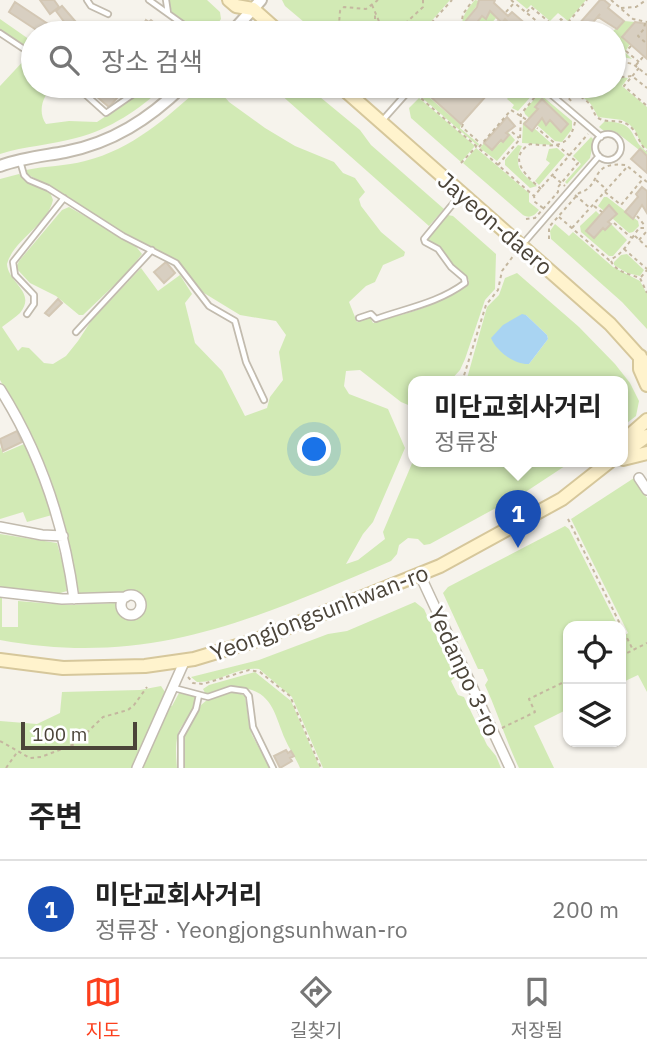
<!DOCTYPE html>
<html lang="ko">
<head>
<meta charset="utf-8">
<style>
  body { margin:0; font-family:"IBM Plex Sans","Noto Sans KR",sans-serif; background:#f2f2f2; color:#222 }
  .controls { position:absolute; right:21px; bottom:21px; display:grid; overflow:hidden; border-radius:14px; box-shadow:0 2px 5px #0004 }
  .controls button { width:63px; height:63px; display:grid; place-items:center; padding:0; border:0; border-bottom:2px solid #e0e0e0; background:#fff; color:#222; font:35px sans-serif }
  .scale { position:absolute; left:21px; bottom:18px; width:116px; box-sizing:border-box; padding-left:7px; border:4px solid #4b4439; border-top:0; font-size:19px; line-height:24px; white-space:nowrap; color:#4b4439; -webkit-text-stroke:5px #fff; paint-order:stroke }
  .you { position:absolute; left:315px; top:450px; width:24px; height:24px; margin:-18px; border:5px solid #fff; border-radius:50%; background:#1a73e8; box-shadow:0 0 0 10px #1a73e833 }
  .badge { display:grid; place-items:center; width:46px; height:46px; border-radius:50%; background:#fc3f1d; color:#fff; font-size:23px; font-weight:700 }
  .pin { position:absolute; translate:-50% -58px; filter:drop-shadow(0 2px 4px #0008) }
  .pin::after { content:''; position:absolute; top:37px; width:24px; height:21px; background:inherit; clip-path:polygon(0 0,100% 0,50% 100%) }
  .popup { position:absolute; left:408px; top:376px; width:220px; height:91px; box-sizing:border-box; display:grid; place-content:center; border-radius:14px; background:#fff; filter:drop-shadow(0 2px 5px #0005); font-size:23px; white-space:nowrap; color:#767676 }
  .popup b { font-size:26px; color:#222 }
  .popup::after { content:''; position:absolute; left:50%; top:100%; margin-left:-14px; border:14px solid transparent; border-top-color:#fff }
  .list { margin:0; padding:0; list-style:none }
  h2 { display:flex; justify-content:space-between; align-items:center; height:91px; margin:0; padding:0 28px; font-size:30px }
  h2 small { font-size:23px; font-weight:400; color:#767676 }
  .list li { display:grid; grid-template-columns:46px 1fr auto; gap:21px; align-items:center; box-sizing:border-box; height:98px; padding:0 28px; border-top:2px solid #e0e0e0 }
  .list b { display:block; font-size:26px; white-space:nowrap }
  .list p { margin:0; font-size:23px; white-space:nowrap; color:#767676 }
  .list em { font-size:23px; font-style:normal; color:#767676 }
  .icon { flex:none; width:38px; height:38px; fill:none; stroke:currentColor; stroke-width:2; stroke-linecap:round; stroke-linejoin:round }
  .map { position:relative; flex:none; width:647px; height:768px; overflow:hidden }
  .search { position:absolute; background:#fff; box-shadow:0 2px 5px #0004; left:21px; right:21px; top:21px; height:77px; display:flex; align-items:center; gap:18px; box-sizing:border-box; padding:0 24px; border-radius:38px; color:#767676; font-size:26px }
  .sheet { height:189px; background:#fff }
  nav { display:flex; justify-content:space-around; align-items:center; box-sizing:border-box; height:98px; border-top:2px solid #e0e0e0; background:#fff; font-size:19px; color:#767676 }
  nav a { display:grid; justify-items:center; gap:4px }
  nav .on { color:#fc3f1d }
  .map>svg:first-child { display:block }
</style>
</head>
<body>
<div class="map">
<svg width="647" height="768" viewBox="0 0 647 768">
  <rect width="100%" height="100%" fill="#f6f3ec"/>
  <!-- green -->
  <path fill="#d2eab5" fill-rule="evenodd" d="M169,0H207L220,12L221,19L211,33H199L172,13Z
    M282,0H450L421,33H317L285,6Z
    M475,0L480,1L465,22L472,28L482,16L486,19L490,11L496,18L483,33H464C458,21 467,9 475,0Z
    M516,0H586L568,21L558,13L550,21L531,5L527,9Z
    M0,19L33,42V50L0,30Z
    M624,21L635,22L622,37L630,44L625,52L632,59L614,55V33H611Z
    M29,55L33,57V86H54C43,95 37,111 46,124L69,121L97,122L151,86H165C138,110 111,129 76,138C51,145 25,146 0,154V86Z
    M621,77L628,78L622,86L647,107V149L641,144L635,130L629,124L622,120L598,117C595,112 593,106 589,102C582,96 577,95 573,86H614V79Z
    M202,86H222L223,95L229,102L265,128L295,146L334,162L343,173L355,178L365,192L359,199L361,206L381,232L405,252L404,256L383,265L375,282L366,286L349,302L357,322L370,317L373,323C386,318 398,316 411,312C432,306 450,296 468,285L469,280L455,268L441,248L427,240L448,215L453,216L496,254L495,289L485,300L465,359L460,370L449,382H413V407L401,402L360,370L346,371L344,386L349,394L388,409L405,448L373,522L363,534L346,564L358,560L385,539L383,532L413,461L571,462L527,491L430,544L424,545L418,539L408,538L399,545L397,554L391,561C257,618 151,668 0,640V597L2,598V627H18V601L67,605L116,603L122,617L131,620L140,617L145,611L144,599L138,594L129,592L79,593L64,523L48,472L33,438L0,380V179L19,174L26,180L50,192L53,200C47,226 14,239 7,264C8,283 37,292 20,313C15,318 8,322 2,327L18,351L22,347L29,348L44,363L53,364L66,356L78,341L91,321L141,268L158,291L180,275L192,294L185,303L195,343L222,371L245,416L267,408L270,397L283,380L279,352L286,335L276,321L240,315L199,290L177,260L114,229L52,188L27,174L26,170C45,166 66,166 85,161C133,149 166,118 202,86Z
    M271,86H304L320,97L360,130L371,145L444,209L429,226Z
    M518,86H527L535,92L518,111L512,108L514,105L507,99Z
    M423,92L461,125L460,128L479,144L478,146L420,96Z
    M538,95H541L572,121V129L562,142L555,141L537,125L542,118L546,125L550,120L561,132L568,125L542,100L535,106L538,109L529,118L525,114L524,111Z
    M419,98L475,146L461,162L411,118L409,108Z
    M525,121V125L532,131L534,128L553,145L522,143L523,123Z
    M605,121C641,124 626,136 647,152V156L616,132L604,131L599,127Z
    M508,132L515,140L497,161L480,148L484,143L492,150L500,143L501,140L503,141L509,136L506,133Z
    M591,137L594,140L590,158L567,184L565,182L581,164L573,156Z
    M518,145L522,146C512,166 521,173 537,186L530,188L505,165V160Z
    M476,148L529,193V202L539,210C535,215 530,219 523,215L463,163Z
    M557,148L565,155L539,185L535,181L550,163L546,160L549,149Z
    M604,197H607L638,221L639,226L633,232L629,233L613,219L616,212L609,205L604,211L598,206Z
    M69,207L134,244L142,254L127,273L83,315H79L56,296L30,283L16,268L19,261L62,210Z
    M596,211L600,215L586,232L594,238L603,228L605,230L611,224L627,240L613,256H609L581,232L580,226Z
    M555,224L569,236L573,232L613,267L640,281L647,294V329L622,302L551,239L550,231Z
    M627,254L644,270L640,276L627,273L614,265V262L621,255Z
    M517,273L579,327L615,364L630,383L639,401L636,416L623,426V382H466L487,307L499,295L505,278ZM526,315L547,335L548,339L529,364Z
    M24,444L36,470L52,515L27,522L23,512L0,519V447L3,453Z
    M634,478L647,498V692L638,675L621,683V631L624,636L628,633L571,519Z
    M565,526L569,529L618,626H568V709L534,726L554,768H519C506,741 498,713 485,685L488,680L483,669H478L443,593L448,587Z
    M0,534L57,543L65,572L67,591L57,594L0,587Z
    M415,602L424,609L455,677L451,681L458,695L464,697L487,745L496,756L501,768H323L292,697L259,669C238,666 218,683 197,682L191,677L259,660L328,634L347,631Z
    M255,672L291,701L320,768H300C296,758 289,749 285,739C274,714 273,690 237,687C226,686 217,694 206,695L203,689L209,685Z
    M161,686L165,692L133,768H0V721L37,724L60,713L62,692L140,690Z
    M235,691L245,696L249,724L252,735L270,768H184V737L201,705L207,700Z
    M179,693L194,694C200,709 182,721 178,734C175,745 176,757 177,768H142L170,705L172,706Z"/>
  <!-- water -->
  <path fill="#a9d4f2" d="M522,314L526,315L547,335L548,339L529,364C515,365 496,351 491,338L503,325Z"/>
  <!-- building -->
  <path fill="#d8cfc1" stroke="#d3c7b4" stroke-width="2" d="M40,0H54L59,7L50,14Z
    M479,0H495L494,3L508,16L512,12L536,33H514L507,21L505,19L502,23L490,11L486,19L482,16L472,29L465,22L477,7Z
    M600,0H604L610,5L608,8L624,21L617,29L598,17L600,14L589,27L592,29L588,33H571Z
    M15,2L48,24L41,33L9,12Z
    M62,6L75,21L68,27L56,11Z
    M146,20L149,22L151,20L160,28L157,33H151L142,27Z
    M635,22L647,24V59L622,37Z
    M85,24L99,30L97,33L82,32Z
    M428,86H495L461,124L424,91Z
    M104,88L113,97L114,95L117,98L109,107L96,96Z
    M542,99L568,124L561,132L550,120L546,125L542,118L532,131L524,124L538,109L535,107Z
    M507,117L515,126L506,133L509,135L503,142L501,140L492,150L484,143Z
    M640,149L647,156V173L631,159Z
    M642,187L647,191V213L642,205L633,219L625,212L638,197L636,194Z
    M609,205L617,214L608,222L611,224L605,230L603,228L594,238L586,231Z
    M166,262L175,273L164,283L154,272Z
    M58,299L62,303L49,316L45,313Z
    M17,431L22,442L3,451L0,439Z
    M286,750L288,753L291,751L294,756L290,758L292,761L280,768L274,756Z"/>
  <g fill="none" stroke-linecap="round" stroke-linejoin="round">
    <defs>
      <path id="service" d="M87,0L91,6L108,14
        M149,0L195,33
        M166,0L168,13
        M0,33L33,55
        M76,86L106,113L145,86
        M541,86L601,137
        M381,122L413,86
        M595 147a13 13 0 1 1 26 0a13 13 0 1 1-26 0Z
        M20,161L24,175L29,180L48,188L123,236L176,263L209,306L235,321L246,362L264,400
        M522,245L599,156
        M27,314L34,304V295L15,275L13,262L64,198
        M359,318L371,314L376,319C407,308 438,303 465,283L464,278L451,267L438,249L425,242L424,239L461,194
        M76,332L152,250
        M174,688L208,697L231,689L245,691L249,696L253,727L273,768
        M181,768V736L196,709L199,695"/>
      <path id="minor" d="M0,389C41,454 64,524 74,599
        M639,478L647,490
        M0,527L42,535L63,536
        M420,575L510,768
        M0,592L62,599L126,597
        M121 605a10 10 0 1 1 20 0a10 10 0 1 1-20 0Z
        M137,768L185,660"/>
      <path id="tertiary" d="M231,33L261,0
        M0,166C21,158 43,156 65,152C112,143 149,119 183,86"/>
      <path id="secondary" d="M229,0L236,6L253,9L280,33
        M340,86L610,324L647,365
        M640,356V369L647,385
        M623,441L647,420
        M623,453L647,436
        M623,459L647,453
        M0,660L63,668L145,666L194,659L254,641L440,566L562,499L609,462"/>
    </defs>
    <!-- service casing -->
    <use href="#service" stroke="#c2bbae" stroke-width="8"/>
    <!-- minor casing -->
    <use href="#minor" stroke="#c2bbae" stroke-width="12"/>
    <!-- tertiary casing -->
    <use href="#tertiary" stroke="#c2bbae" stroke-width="14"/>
    <!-- secondary casing -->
    <use href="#secondary" stroke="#d6c79b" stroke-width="16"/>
    <!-- path -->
    <path stroke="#c4b79f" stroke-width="2" stroke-dasharray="3.5 3.5" stroke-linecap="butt" d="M511,0L551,33
      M611,0L633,19L647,22
      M372,5L384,33
      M621,8L636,7L646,0
      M506,12L514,3
      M527,12L531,7L555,27
      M645,23L644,29L638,36L647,44
      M595,25L604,33
      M493,28L499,33
      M551,31L561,19L566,23
      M354,33L339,24L340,11L344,7L366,9L378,0
      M375,33V14
      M395,33L423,7V0
      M422,33L452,0
      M460,33L463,14L473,0
      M487,33L498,21
      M506,33L511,28
      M559,33L587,0
      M607,33L612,28
      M631,46L626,51L639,62
      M614,60L633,64L647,75
      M636,65L643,57
      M639,68L624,86L647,106
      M614,70L625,62
      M614,78L632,76L647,88
      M401,86L402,87
      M563,86L565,94L572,102
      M572,86C576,97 585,97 591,106C594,111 594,116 600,119C609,123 619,119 627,124C638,131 638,143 647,151
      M416,94L534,196
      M463,124L462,127L480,143
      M512,132L519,138
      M479,147L511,110L527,120
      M461,163L476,147
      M498,165L520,139L521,114L539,92
      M553,176L565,186
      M596,180L607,190
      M541,189C527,177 506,158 530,144C552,146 569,150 575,122
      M605,192L621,205L642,180
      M575,195L590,208
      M594,206L602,212
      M543,208L535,202L534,196L588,134
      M637,216L645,226
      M559,217L609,260C623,255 631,239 639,228H647
      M526,219L535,218L558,192V187L578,163L537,128
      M614,223L632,238
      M572,228L627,167
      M635,236L647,247
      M549,239V227L579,193C603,186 588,161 626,165L647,182
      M639,240L647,231
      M624,249L647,269
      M611,261C616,272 629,274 640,278L647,293
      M641,277L647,270
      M462,382L486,305L498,290L502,271L514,255
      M568,519L633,650
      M621,656L647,643
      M188,677L193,683L203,684L249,670L260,672L290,696L321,768
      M502,728L535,712L529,699L568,680
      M0,741L30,758L41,757L75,744L103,717L128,710L134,705L147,687
      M6,768L18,751"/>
    <!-- service -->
    <use href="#service" stroke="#fff" stroke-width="4.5"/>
    <!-- minor -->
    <use href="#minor" stroke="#fff" stroke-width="9"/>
    <!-- tertiary -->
    <use href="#tertiary" stroke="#fff" stroke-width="10"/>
    <!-- secondary -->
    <use href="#secondary" stroke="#fff3cd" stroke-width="12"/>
  </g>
  <g text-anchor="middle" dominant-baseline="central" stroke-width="6" stroke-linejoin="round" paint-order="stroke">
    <!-- street labels -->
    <g font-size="23" fill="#4b4439" stroke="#fff">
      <text transform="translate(496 223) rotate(41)">Jayeon-daero</text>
      <text transform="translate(319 612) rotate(-21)">Yeongjongsunhwan-ro</text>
      <text transform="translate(465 671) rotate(65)">Yedanpo 3-ro</text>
    </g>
  </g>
</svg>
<div class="controls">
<button><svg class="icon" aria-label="locate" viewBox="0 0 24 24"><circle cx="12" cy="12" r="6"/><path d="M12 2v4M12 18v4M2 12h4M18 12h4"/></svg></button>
<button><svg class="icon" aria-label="layers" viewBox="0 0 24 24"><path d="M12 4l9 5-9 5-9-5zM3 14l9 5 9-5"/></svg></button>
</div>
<div class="scale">100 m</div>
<div class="you"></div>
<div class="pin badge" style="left:518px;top:548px;background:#1a4fb4">1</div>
<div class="popup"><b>미단교회사거리</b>정류장</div>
<div class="search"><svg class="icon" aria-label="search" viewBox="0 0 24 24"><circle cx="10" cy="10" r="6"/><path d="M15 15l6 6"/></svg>장소 검색</div>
</div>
<section class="sheet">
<h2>주변<small></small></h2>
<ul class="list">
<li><span class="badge" style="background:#1a4fb4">1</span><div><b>미단교회사거리</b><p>정류장 · Yeongjongsunhwan-ro</p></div><em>200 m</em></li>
</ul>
</section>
<nav>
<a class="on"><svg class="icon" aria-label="map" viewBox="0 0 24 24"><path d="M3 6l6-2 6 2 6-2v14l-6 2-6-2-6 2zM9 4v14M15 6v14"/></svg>지도</a>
<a><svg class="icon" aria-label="directions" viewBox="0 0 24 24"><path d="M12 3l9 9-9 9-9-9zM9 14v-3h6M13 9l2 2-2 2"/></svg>길찾기</a>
<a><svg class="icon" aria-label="saved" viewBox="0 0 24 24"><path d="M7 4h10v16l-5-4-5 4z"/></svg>저장됨</a>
</nav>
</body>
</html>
